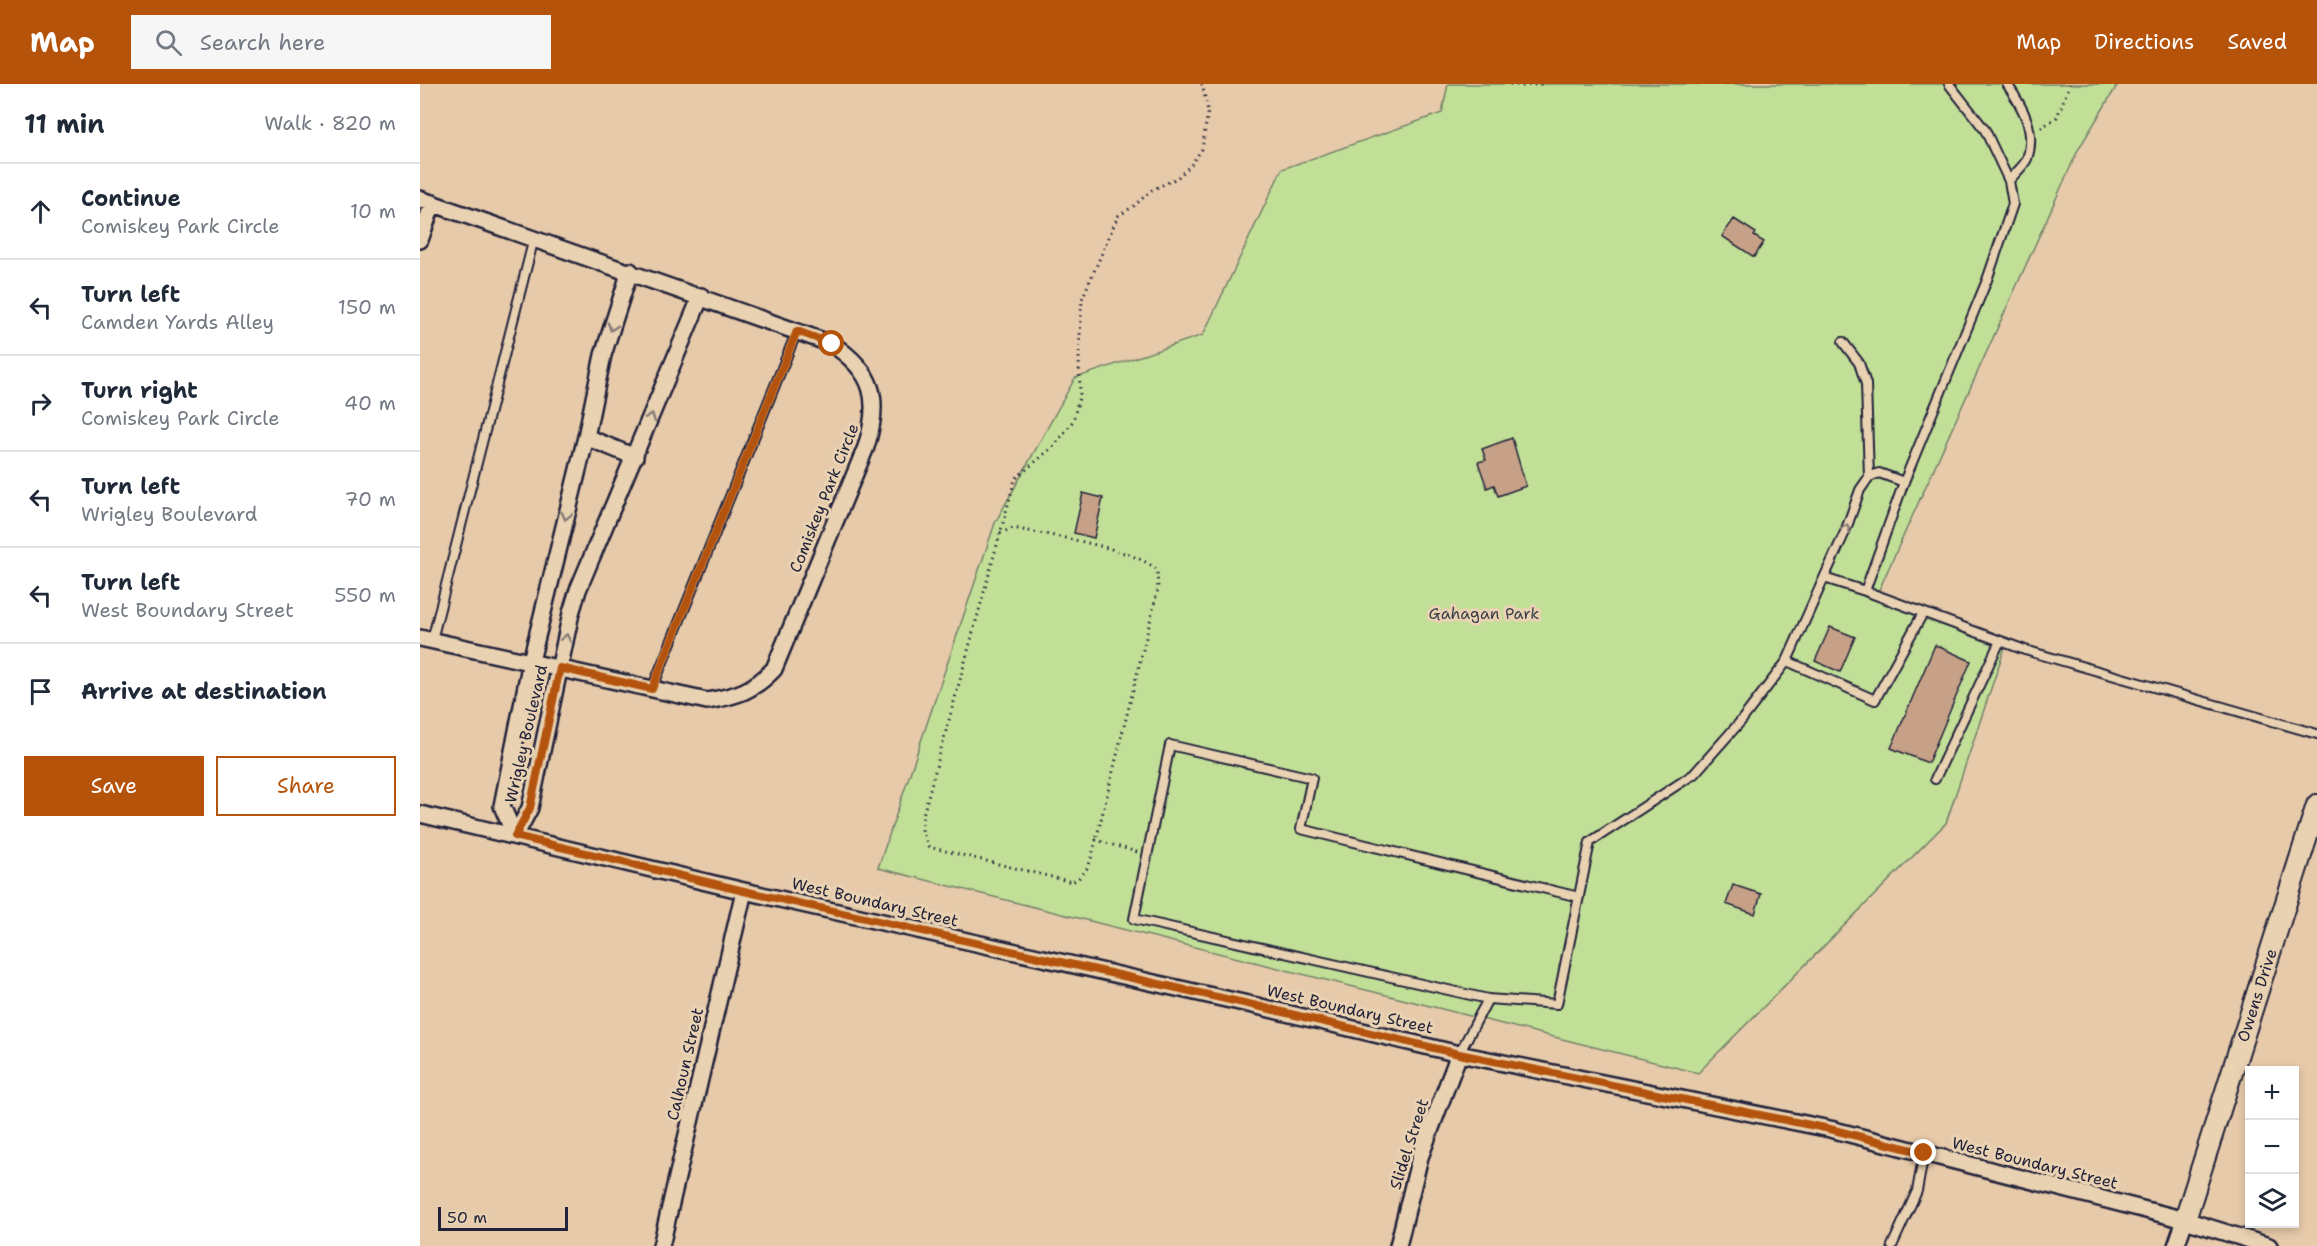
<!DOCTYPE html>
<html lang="en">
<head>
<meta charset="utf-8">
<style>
  body { margin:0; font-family:"Shantell Sans",sans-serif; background:#f6f6f7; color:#1f2937 }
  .controls { position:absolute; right:18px; bottom:18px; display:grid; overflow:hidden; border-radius:0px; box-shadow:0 3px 9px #0003 }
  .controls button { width:54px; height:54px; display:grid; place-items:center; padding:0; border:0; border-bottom:2px solid #e0e1e3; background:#fff; color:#1f2937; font:30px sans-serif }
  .scale { position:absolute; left:18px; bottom:15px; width:130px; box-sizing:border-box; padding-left:6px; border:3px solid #22223b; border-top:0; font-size:16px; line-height:21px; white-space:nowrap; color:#22223b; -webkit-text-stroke:4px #e9d2b2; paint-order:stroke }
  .stop { position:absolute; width:18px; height:18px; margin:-14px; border:4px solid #b45309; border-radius:50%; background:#fff }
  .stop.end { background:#b45309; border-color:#fff; box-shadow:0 2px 6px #0008 }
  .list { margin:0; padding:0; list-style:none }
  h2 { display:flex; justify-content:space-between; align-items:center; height:78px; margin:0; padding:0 24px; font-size:26px }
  h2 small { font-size:20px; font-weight:400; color:#747a83 }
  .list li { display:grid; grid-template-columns:39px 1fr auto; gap:18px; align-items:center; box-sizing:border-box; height:96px; padding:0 24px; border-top:2px solid #e0e1e3 }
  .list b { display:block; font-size:22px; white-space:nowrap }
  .list p { margin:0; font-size:20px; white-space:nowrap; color:#747a83 }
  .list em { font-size:20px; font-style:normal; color:#747a83 }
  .actions { display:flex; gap:12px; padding:18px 24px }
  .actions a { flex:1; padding:14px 0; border:2px solid #b45309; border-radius:0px; text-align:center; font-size:21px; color:#b45309 }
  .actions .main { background:#b45309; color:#fff }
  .icon { flex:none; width:33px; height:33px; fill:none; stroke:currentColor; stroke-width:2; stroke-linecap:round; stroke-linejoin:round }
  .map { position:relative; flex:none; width:1897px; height:1162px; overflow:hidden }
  header { display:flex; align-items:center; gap:36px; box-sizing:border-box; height:84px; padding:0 30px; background:#b45309; color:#fff }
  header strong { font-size:28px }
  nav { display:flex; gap:33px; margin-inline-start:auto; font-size:21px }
  .search { width:420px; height:54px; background:#f6f6f7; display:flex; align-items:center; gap:15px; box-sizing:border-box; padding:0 21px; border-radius:0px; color:#747a83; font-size:22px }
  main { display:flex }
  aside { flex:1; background:#fff }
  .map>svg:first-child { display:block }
</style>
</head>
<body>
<header>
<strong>Map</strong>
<div class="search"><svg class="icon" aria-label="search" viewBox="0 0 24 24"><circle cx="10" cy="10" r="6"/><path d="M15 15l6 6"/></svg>Search here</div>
<nav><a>Map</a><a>Directions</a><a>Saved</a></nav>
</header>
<main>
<aside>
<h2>11 min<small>Walk · 820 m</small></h2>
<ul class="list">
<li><svg class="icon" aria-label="ahead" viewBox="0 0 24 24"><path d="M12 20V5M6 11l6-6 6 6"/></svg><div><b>Continue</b><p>Comiskey Park Circle</p></div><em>10 m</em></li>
<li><svg class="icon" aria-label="left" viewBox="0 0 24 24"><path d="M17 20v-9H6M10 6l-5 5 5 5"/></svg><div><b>Turn left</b><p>Camden Yards Alley</p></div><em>150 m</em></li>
<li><svg class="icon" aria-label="right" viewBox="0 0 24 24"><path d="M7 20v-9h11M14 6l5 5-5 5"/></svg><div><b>Turn right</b><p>Comiskey Park Circle</p></div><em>40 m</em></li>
<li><svg class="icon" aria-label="left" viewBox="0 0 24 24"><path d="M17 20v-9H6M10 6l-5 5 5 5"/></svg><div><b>Turn left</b><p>Wrigley Boulevard</p></div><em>70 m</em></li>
<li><svg class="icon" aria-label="left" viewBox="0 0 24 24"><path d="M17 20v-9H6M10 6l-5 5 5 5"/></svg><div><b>Turn left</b><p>West Boundary Street</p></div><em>550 m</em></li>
<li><svg class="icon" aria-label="arrive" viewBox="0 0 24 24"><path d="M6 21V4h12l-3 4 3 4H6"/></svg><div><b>Arrive at destination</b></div></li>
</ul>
<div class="actions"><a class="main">Save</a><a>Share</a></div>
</aside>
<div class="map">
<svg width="1897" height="1162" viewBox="0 0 1897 1162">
  <rect width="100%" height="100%" fill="#e7caa9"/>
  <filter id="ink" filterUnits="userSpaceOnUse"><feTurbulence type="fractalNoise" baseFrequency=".0167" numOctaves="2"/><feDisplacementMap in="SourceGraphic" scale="12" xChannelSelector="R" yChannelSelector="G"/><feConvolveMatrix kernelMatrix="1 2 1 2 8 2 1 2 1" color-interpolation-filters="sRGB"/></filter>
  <g filter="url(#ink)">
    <!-- green -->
    <path fill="#c1df97" stroke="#728069" stroke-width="1.5" d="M1028,0H1698L1658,66L1458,508L1588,554L1526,739L1278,989L458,784L575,439L655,294L783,251L862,85L1022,29Z"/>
    <!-- building -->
    <path fill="#c7a187" stroke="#22223b" stroke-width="1.5" d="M1314,135L1336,149L1334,152L1344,158L1334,173L1302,152Z
      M1092,354L1106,402L1078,412L1074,401L1067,404L1058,378L1066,376L1062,365Z
      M663,409L683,414L674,454L654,449Z
      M1410,543L1435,553L1420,588L1395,577Z
      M1515,561L1551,577L1508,679L1471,664Z
      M1313,801L1341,810L1335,830L1306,820Z"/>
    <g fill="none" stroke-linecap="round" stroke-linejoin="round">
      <defs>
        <path id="service" d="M1587,0C1602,22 1617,47 1607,75C1604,82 1594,90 1589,97
          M1423,258L1439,279L1446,300L1449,393
          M1404,494L1425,448L1440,406L1449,393L1459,389L1484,398
          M1445,507L1605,566L1897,650
          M12,556L114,154
          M1367,577L1455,616L1503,529
          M232,605L377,247
          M1515,695L1580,557
          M1068,915L714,835L750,661L892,694L881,745L1159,813
          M1039,970L1068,915L1137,920L1170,758L1274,690L1321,637L1367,577L1404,494L1445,507L1484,398L1567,196L1593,120L1589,97L1565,46L1529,0
          M1472,1162L1497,1107L1504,1069"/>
        <path id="minor" d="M0,115L412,260C454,288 461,315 446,363L354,585C333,607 317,612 287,617L0,554
          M0,156L13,119
          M166,353L215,373
          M0,730L324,807L837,922L1039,970L1410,1045L1765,1136L1849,1162
          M95,752L82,722L111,577L166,353L183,271L210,187
          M95,752L110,724L151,529L158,506L281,212
          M241,1162L324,807
          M978,1162L1000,1073L1039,970
          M1756,1162L1765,1136"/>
        <g id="tertiary">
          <path id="s1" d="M1765,1136L1897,721"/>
        </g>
      </defs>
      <!-- service casing -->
      <use href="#service" stroke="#22223b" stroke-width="12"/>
      <!-- minor casing -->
      <use href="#minor" stroke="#22223b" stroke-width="20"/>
      <!-- tertiary casing -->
      <use href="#tertiary" stroke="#22223b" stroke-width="24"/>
      <!-- path -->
      <path stroke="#22223b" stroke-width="3" stroke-dasharray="1.5 4.5" stroke-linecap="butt" d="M1090,0L1103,2L1122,0
        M1621,44L1637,33L1650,0
        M580,449L593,444C627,451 715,464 737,486L738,505L676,756
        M717,768L676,756C671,774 670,789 652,798L509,763L502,747L503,731L595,395L635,361L653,337L660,310L659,272L662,215L698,132L714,122L732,106L757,94L771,81L782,65L788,27L782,0"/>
      <!-- service -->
      <use href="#service" stroke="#e9d2b2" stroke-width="8"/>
      <!-- minor -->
      <use href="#minor" stroke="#e9d2b2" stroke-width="15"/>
      <!-- tertiary -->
      <use href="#tertiary" stroke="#e9d2b2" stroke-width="20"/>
    </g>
    <!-- one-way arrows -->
    <defs><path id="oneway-chevron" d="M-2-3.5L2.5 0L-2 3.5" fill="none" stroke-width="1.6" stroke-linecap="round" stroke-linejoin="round" transform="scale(1.5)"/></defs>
    <g stroke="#867a76">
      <use href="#oneway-chevron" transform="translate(192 243) rotate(108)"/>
      <use href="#oneway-chevron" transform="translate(231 333) rotate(-68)"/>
      <use href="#oneway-chevron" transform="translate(146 432) rotate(104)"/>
      <use href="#oneway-chevron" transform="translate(1426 444) rotate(-69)"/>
      <use href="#oneway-chevron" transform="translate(146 554) rotate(-78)"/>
    </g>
  </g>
  <g fill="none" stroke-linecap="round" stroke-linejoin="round" filter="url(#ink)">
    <!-- route -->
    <path stroke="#b45309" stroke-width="8" d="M412,260L377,247L232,605L140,584L110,724L95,752L324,807L837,922L1039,970L1410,1045L1504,1069"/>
  </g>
  <g text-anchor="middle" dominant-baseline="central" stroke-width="6" stroke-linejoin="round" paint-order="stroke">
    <!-- street labels -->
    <g font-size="16" fill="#22223b" stroke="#e9d2b2">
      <text transform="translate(404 414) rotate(-68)">Comiskey Park Circle</text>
      <text transform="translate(106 650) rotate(-77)">Wrigley Boulevard</text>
      <text transform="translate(455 818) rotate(13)">West Boundary Street</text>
      <text stroke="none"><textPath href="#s1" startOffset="236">Owens Drive</textPath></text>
      <text transform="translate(930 925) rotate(13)">West Boundary Street</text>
      <text transform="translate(265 980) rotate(-77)">Calhoun Street</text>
      <text transform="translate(989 1060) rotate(-72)">Slidel Street</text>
      <text transform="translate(1615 1079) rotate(14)">West Boundary Street</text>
    </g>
    <!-- park labels -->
    <g font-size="16" fill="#3a3e49" stroke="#e9d2b2">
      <text x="1064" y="529">Gahagan Park</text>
    </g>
  </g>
</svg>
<div class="controls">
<button>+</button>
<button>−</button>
<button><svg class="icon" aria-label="layers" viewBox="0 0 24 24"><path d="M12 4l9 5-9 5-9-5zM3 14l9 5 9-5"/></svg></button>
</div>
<div class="scale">50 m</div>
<div class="stop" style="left:412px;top:260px"></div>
<div class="stop end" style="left:1504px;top:1069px"></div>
</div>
</main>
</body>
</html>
